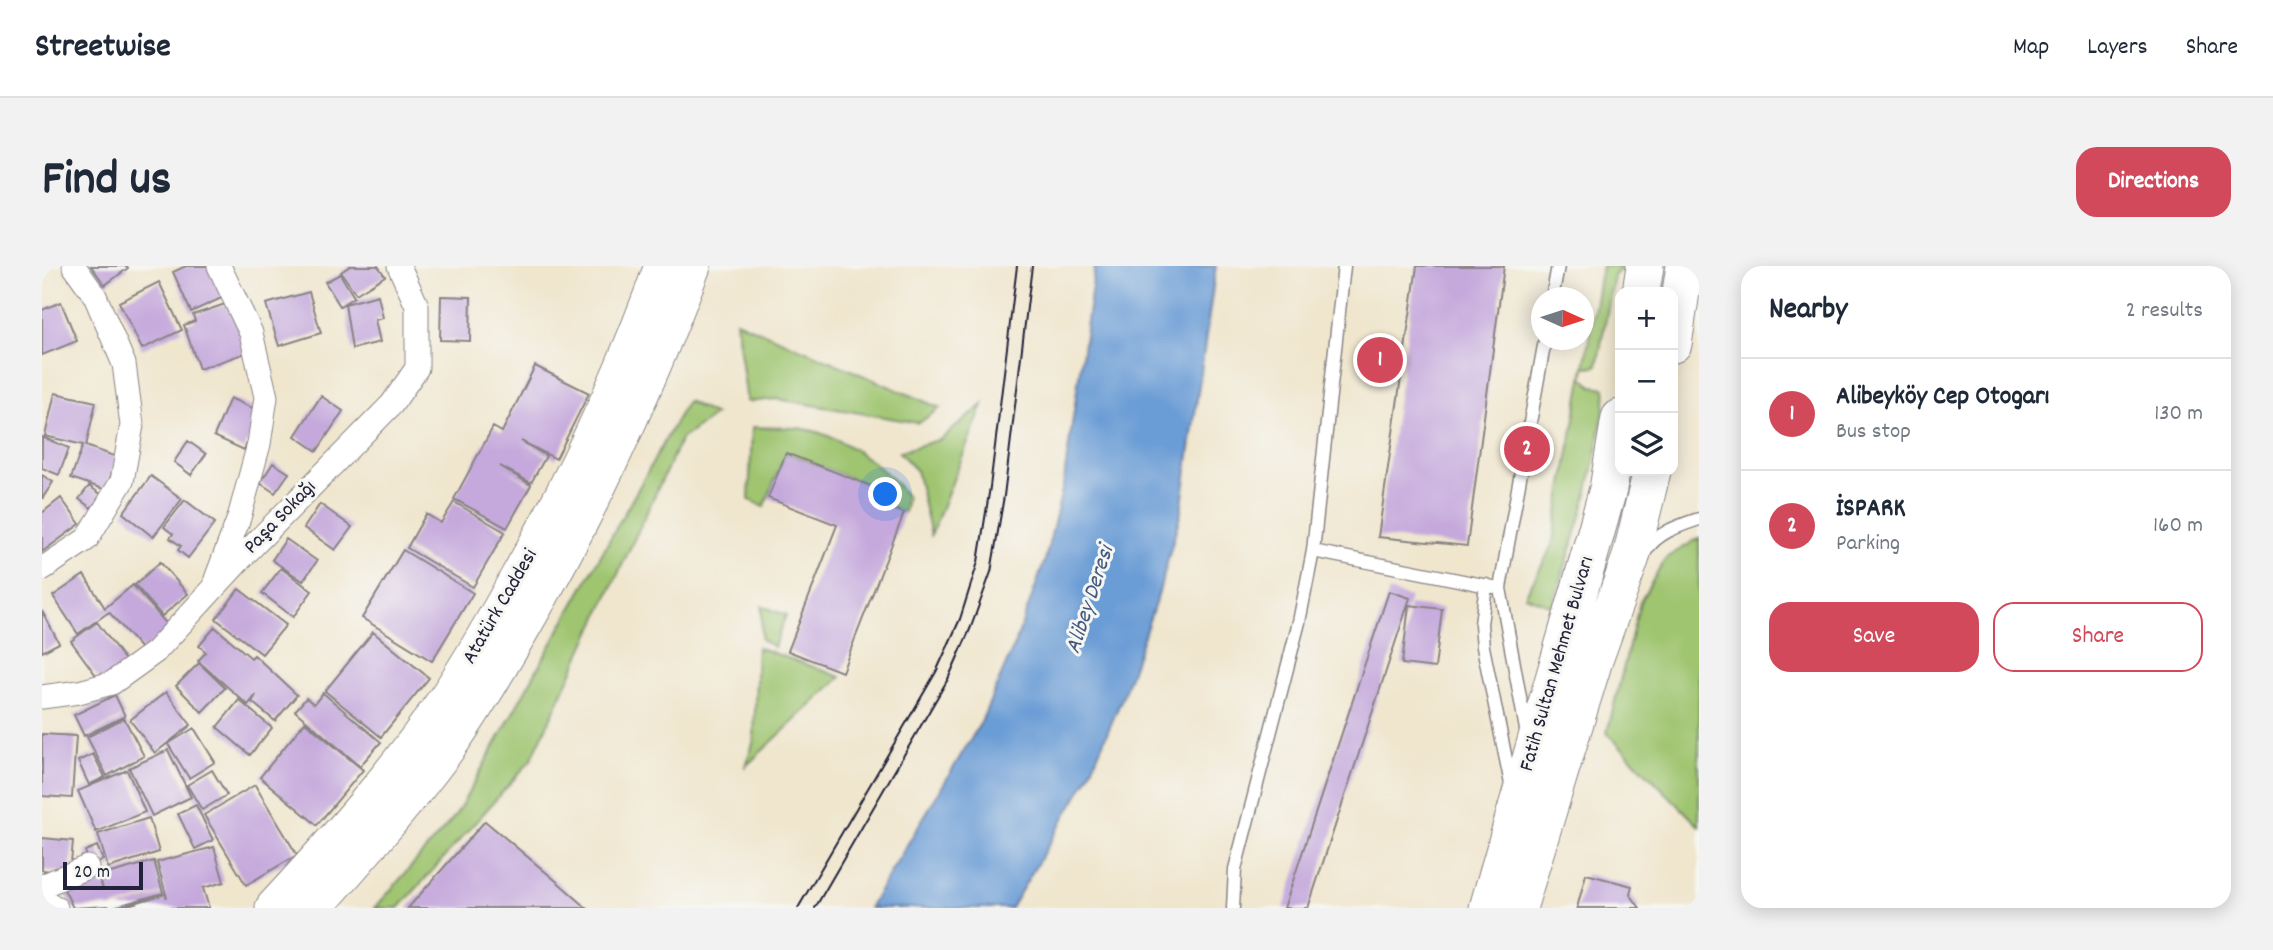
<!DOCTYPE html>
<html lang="en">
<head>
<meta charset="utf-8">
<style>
  body { margin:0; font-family:Dekko,sans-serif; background:#f2f2f3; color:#1f2937 }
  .controls { position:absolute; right:21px; top:21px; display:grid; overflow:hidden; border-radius:14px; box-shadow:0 4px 18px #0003 }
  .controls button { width:63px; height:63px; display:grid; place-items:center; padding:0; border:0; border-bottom:2px solid #e0e1e3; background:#fff; color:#1f2937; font:35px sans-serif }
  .compass { position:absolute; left:1489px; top:21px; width:63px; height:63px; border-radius:50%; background:#fff; box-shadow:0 4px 18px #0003; rotate:93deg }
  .scale { position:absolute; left:21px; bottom:18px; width:80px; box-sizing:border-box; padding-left:7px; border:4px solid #22223b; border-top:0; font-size:19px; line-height:24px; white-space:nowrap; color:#22223b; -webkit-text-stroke:5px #f6f6f2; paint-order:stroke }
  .you { position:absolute; left:844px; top:229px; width:24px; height:24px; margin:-18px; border:5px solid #fff; border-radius:50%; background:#1a73e8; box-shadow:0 0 0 10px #1a73e833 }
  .badge { display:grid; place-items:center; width:46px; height:46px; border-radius:50%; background:#d1495b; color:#fff; font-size:23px; font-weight:700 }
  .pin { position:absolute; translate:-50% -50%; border:4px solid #fff; box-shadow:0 2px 7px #0006 }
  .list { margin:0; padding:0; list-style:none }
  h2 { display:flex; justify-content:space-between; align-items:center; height:91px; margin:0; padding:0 28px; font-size:30px }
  h2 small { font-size:23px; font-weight:400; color:#747a83 }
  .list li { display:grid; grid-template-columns:46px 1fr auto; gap:21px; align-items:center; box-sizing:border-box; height:112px; padding:0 28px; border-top:2px solid #e0e1e3 }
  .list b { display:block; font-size:26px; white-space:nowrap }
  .list p { margin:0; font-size:23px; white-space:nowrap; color:#747a83 }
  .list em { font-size:23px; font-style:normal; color:#747a83 }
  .actions { display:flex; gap:14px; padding:21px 28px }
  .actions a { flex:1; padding:16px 0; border:2px solid #d1495b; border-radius:21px; text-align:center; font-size:24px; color:#d1495b }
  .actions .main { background:#d1495b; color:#fff }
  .icon { flex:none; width:38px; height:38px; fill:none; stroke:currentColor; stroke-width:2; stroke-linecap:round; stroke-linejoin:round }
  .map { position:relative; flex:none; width:1657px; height:642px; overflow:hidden; border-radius:21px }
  header { display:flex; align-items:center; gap:42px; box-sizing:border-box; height:98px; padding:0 35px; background:#fff; border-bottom:2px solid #e0e1e3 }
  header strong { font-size:33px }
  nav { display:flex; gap:38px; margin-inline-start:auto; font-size:24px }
  .intro { display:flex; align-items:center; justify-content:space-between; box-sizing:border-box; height:168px; padding:0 42px }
  h1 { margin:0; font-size:49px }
  .button { padding:18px 32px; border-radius:21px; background:#d1495b; color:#fff; font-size:24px; font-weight:700 }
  main { display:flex; gap:42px; padding:0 42px }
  aside { flex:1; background:#fff; border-radius:21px; box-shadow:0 4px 18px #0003 }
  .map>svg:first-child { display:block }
</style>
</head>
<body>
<header>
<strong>Streetwise</strong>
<nav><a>Map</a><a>Layers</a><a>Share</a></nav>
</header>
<div class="intro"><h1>Find us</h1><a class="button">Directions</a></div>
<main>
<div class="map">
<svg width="1657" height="642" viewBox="0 0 1657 642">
  <rect width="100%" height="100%" fill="#f6f6f2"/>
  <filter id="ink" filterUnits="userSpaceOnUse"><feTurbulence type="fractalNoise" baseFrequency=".0143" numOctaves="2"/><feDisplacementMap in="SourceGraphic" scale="14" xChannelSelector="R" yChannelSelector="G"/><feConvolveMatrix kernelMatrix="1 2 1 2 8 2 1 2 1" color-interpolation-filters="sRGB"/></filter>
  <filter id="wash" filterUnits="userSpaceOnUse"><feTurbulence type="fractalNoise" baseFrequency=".00686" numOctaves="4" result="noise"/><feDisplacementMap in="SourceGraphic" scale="28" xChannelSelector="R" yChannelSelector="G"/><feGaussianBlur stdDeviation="1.57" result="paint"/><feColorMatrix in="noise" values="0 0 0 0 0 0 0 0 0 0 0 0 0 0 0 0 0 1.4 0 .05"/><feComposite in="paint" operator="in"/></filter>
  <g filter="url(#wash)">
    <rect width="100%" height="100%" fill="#f0e6ce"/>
    <!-- green -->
    <path fill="#9fc570" stroke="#607456" stroke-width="2" d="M1560,0H1581L1572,10L1555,100L1543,101L1541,111L1550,120L1563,122C1565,135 1561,148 1559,160C1550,222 1530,281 1510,340L1483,330L1510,281Z
      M694,55L898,142L877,157L735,133L705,136Z
      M645,135L673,149L639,173L489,494L357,642H333L414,549Z
      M941,139L889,269L874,204L857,186L899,173Z
      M710,161C725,162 740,161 755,162C795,166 842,199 865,231L862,247L837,237L841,225L744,187L722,241L707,234Z
      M1657,272V560L1565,467L1598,336L1624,292Z
      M720,340L744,349L732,381L719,373Z
      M715,381L799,411L704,500L712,474Z"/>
    <!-- water -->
    <path fill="#6b9cd5" stroke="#465f88" stroke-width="2" d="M1053,0H1174L1139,246L1117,326L1081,430L1047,510L969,642H827L939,456L974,375L1003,294L1021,220Z"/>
    <g id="blocks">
      <!-- building -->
      <path fill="#c5a9dc" d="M49,0H85L86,2L63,19Z
        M144,0H170L184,30L149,46L131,6Z
        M308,0H336L343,10L314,28L299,6Z
        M1375,0H1462L1425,280L1336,271Z
        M298,8L312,31L298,40L283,16Z
        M117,16L140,64L100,83L77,36Z
        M267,26L279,67L237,80L224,38Z
        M336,29L341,52L333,54L338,76L310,83L303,38Z
        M399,30L429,31L428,75L398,74Z
        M19,36L35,75L0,89V44Z
        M189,36L207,86L157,103L142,59L153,55L151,49Z
        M493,100L547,127L514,193L479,175L504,190L489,217L458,200L489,219L465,262L412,233L451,161L460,166Z
        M13,127L54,136L44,180L75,191L64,224L29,212L41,179L3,170Z
        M279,130L301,145L275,185L253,170Z
        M188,132L219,146L202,184L172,170Z
        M0,171L27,182L17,209L0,202Z
        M146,175L164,188L149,209L132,196Z
        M744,187L842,225L837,237L862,247L800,406L746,385L795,259L726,232Z
        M231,197L247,207L233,227L218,217Z
        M0,209L11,216L0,233Z
        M109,210L140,233L111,271L81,247Z
        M47,220L60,229L49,242L37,233Z
        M19,232L38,258L0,286V247Z
        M143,234L173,257L146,292L136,284L139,280L128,272L131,268L122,261Z
        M412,236L463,266L431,321L365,282L384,248L399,257Z
        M278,238L310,261L293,284L262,262Z
        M244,273L275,295L261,315L230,294Z
        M361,284L431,327L390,395L320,352Z
        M118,296L146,328L120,350L93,319Z
        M239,302L270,325L251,351L220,327Z
        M42,309L63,342L91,319L128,362L101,385L67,346L36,368L11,330Z
        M197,323L244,359L220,388L174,353Z
        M1347,325L1368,332L1266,642H1242Z
        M1367,339L1400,343L1393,402L1360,398Z
        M0,345L17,377L0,386Z
        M55,356L85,397L59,416L29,375Z
        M173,361L209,392L212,389L255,429L233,455L210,436L214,429L206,439L156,395L164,386L157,380Z
        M331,366L387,412L339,471L283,425Z
        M157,397L183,422L160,446L134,420Z
        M124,426L149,459L113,487L88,454Z
        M281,427L339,476L318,500L253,445L264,432L272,438Z
        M73,429L83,450L42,470L32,449Z
        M197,434L230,462L208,489L175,461Z
        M82,452L102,490L65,510L45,471Z
        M263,456L321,504L275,559L218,511Z
        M152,462L173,496L147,512L126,478Z
        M0,468L34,470L30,532L0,530Z
        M126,484L149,531L110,550L87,502Z
        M51,488L63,511L47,519L36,495Z
        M85,504L103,546L54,566L36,525Z
        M170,504L185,529L160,544L145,519Z
        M213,519L255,589L204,619L162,549Z
        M154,539L171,574L153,583L136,548Z
        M107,552L117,586L66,602L56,568Z
        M443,555L519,619L545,642H366Z
        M0,572L31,575L28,607L0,604Z
        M55,580L61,594L48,599L43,585Z
        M172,581L182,616L161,622L167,642H76L123,628L125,632L115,596Z
        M112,595L121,627L68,642L66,640L31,642L21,621L31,614L55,606L61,624L58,610Z
        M1544,608L1590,620L1588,628L1598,642H1535Z"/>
    </g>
  </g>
  <g filter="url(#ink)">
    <use href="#blocks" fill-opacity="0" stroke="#898484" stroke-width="2"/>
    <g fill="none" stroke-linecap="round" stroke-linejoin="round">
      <defs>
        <path id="lane" d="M1510,32L1516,0
          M1271,285L1451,321
          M1603,286C1614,267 1636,260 1657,253
          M1444,319L1439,358L1441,381L1469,518
          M1485,469L1458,322L1503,74
          M1191,642L1193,603L1257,356L1271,285L1302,0"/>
        <path id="street" d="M0,303L45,273L80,215L90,159L82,98L53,30L32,0
          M174,313L197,252L217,178L224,131L209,67L177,0
          M0,431L37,426L70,417L113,386L205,286L350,138L375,102V40L357,0
          M0,620L45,601
          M0,633L14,642"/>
        <path id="primary" d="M1599,26L1603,0
          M1631,78L1643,0
          M232,642C293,576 353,509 404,434C430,395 454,353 477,311C534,211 582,109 621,0
          M271,642C316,592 361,541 401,487C430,447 455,404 480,361C547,246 603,125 650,0
          M1446,642L1551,277L1566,223L1578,152
          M1476,642L1552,394L1589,291L1610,205"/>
      </defs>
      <!-- lane casing -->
      <use href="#lane" stroke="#898484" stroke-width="15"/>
      <!-- street casing -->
      <use href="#street" stroke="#898484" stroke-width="25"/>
      <!-- primary casing -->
      <use href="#primary" stroke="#898484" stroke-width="39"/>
      <!-- lane -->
      <use href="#lane" stroke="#fff" stroke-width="12"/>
      <!-- street -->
      <use href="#street" stroke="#fff" stroke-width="23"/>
      <!-- primary -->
      <use href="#primary" stroke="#fff" stroke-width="37"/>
      <!-- tram -->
      <path stroke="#22223b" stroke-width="2" d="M756,642L894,406L918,353L936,296L948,221L975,0
        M773,642L906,413L929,361L949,306L962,230L990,0"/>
    </g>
  </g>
  <g text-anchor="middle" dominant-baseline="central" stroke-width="6" stroke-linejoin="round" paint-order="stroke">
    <!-- street labels -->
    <g font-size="21" fill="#22223b" stroke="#f6f6f2">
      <text transform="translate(239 252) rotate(-46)">Paşa Sokağı</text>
      <text transform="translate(459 341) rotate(-60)">Atatürk Caddesi</text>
      <text transform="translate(1516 398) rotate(-74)">Fatih Sultan Mehmet Bulvarı</text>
    </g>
    <!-- water labels -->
    <g font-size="23" font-style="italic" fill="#435980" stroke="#f6f6f2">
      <text transform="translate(1049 334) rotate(-72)">Alibey Deresi</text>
    </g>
  </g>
</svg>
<div class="controls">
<button>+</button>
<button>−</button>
<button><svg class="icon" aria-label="layers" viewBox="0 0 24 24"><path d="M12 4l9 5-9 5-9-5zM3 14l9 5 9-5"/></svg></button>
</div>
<svg class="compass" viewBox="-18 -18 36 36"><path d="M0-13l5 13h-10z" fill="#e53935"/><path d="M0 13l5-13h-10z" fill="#747a83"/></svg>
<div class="scale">20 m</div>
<div class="you"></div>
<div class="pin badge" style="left:1338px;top:94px">1</div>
<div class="pin badge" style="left:1485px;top:183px">2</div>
</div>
<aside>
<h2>Nearby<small>2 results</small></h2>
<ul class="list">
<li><span class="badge">1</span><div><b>Alibeyköy Cep Otogarı</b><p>Bus stop</p></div><em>130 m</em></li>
<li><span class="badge">2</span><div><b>İSPARK</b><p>Parking</p></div><em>160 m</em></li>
</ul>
<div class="actions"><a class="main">Save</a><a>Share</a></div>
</aside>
</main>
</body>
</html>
